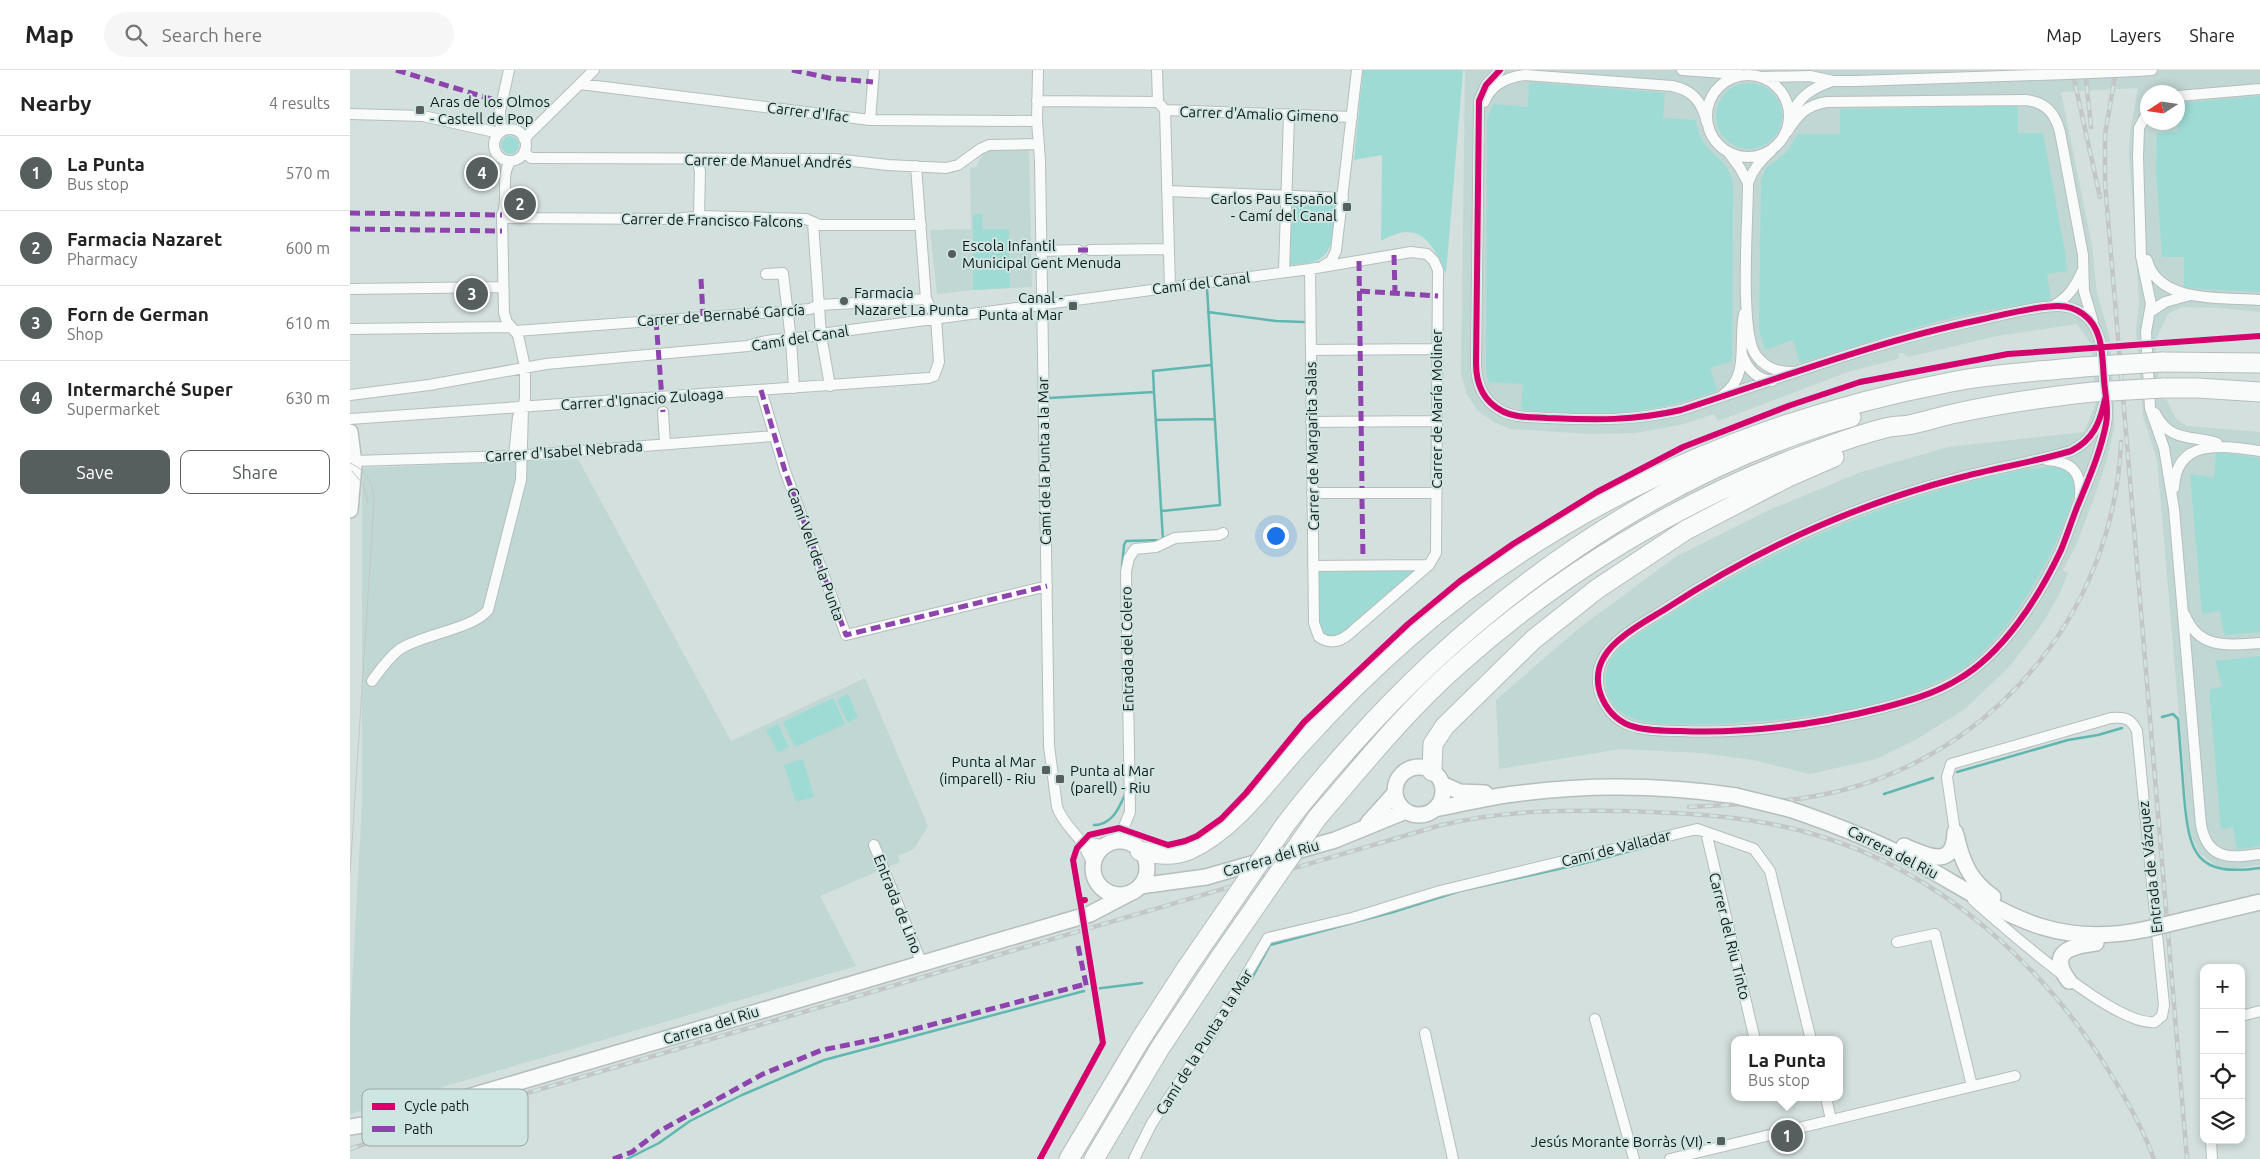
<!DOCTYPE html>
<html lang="en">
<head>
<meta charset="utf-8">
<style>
  body { margin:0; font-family:Ubuntu,sans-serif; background:#f6f6f6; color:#222 }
  .controls { position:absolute; right:15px; bottom:15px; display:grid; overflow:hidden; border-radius:10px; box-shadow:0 2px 8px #0003 }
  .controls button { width:45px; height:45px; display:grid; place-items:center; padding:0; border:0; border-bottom:1px solid #e0e0e0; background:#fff; color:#222; font:25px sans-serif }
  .compass { position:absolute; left:1790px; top:15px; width:45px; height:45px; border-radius:50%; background:#fff; box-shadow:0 2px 8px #0003; rotate:258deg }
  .you { position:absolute; left:925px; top:465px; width:18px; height:18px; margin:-12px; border:4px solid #fff; border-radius:50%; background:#1a73e8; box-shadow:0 0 0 8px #1a73e833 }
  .badge { display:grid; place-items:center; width:32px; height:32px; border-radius:50%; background:#565f5e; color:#fff; font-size:16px; font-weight:700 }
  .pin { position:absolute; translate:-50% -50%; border:2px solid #fff; box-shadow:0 1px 5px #0006 }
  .popup { position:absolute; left:1381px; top:966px; width:112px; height:65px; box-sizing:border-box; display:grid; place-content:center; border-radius:10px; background:#fff; filter:drop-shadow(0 1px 4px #0005); font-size:16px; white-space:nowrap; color:#767676 }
  .popup b { font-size:19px; color:#222 }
  .popup::after { content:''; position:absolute; left:50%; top:100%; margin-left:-10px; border:10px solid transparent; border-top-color:#fff }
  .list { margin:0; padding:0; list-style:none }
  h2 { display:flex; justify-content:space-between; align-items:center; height:65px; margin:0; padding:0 20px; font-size:21px }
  h2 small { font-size:16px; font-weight:400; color:#767676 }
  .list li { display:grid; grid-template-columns:32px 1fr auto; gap:15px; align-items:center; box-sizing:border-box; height:75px; padding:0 20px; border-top:1px solid #e0e0e0 }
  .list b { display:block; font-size:19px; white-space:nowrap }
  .list p { margin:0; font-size:16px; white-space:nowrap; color:#767676 }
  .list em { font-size:16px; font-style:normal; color:#767676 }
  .actions { display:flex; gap:10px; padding:15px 20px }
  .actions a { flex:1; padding:11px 0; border:1px solid #565f5e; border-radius:10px; text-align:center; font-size:18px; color:#565f5e }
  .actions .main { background:#565f5e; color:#fff }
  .icon { flex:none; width:28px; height:28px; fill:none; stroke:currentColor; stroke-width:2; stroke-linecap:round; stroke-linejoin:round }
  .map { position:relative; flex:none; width:1910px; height:1089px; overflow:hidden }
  header { display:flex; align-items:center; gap:30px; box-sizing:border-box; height:70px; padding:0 25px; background:#fff; border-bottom:1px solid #e0e0e0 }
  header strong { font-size:24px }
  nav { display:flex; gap:28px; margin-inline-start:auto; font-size:18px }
  .search { width:350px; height:45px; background:#f6f6f6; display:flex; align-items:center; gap:12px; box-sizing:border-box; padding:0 18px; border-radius:28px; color:#767676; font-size:19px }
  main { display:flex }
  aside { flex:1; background:#fff }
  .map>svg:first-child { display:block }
</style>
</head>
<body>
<header>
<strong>Map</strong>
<div class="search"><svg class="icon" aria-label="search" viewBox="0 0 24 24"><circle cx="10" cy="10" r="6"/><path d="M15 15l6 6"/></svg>Search here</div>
<nav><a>Map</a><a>Layers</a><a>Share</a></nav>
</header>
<main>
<aside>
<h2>Nearby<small>4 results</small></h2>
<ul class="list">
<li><span class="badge">1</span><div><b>La Punta</b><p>Bus stop</p></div><em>570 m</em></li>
<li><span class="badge">2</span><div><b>Farmacia Nazaret</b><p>Pharmacy</p></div><em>600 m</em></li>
<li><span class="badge">3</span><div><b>Forn de German</b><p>Shop</p></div><em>610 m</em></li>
<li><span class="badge">4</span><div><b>Intermarché Super</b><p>Supermarket</p></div><em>630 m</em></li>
</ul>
<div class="actions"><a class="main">Save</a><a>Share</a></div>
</aside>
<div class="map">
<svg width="1910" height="1089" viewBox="0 0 1910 1089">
  <rect width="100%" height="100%" fill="#d4e0de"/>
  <!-- built -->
  <path fill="#c1d7d4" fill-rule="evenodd" d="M1115,0H1910V242L1871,238L1832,237L1818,244L1805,271L1810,329H1816L1826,349L1837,356L1910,362V795L1882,799L1868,797L1849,783L1839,761L1807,390L1793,346L1786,262L1789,231L1779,84L1780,62L1788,18L1711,22L1742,176L1747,223L1760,268L1764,335V358L1757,389L1747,420L1728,471L1713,500L1718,503L1709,525L1692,554L1660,596L1616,638L1567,669L1526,689L1460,704L1403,690L1351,683L1270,679L1149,699L1146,630L1229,558L1327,486L1417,441L1511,402L1598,377L1734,362L1746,333L1741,274L1727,254L1648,266L1558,287L1553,283H1549L1548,289L1498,302L1368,351L1364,344L1330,355L1285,363L1241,364L1161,359L1143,352L1128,341L1117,325L1111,304ZM1798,22H1828V52H1798Z
    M635,80H679L682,217L623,220L587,224L580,160L621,159L620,98L626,97Z
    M228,389L381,671L515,608L578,756L564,779L548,786L550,792L470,826L506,896L0,1044V952L12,733V398Z"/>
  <!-- green -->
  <path fill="#9edbd4" d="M1013,0H1113L1096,204C1081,170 1069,149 1031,171L1032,85L1004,90Z
    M1179,12L1315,23L1313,48L1346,50C1350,87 1380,84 1383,116L1382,291L1360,298L1367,321C1338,331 1309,339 1278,342C1243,346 1207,342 1171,340L1173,314L1138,312L1136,299L1137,50L1143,34L1178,37Z
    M1366 46a33 33 0 1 1 66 0a33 33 0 1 1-66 0Z
    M1910,26V222L1834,218V187H1812L1806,100L1807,63L1828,61V33Z
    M1668,36V63H1693L1715,182L1717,201L1697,204L1701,231L1643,239L1588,251L1450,293L1443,270L1415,280L1409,259L1411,110L1416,98L1437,82L1448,64H1490V39Z
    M151 75a9 9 0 1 1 18 0a9 9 0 1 1-18 0Z
    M942,132L987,134C984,153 987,185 963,192C956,194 947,194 940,195Z
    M623,144H632V159H659L660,218L623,220Z
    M1866,382L1910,388V562L1874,565L1870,541L1852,544L1840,404L1864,408Z
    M1706,396C1718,400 1723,404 1726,416C1715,468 1663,561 1620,593C1556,641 1429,653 1350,654C1323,654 1282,658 1264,635C1254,622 1253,602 1262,588C1274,570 1298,558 1316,547C1392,498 1472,459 1558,430C1605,415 1657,400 1706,396Z
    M1063,498L1066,500L991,566L978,568L969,560L966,504L969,500Z
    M1910,586V776L1887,780L1883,757L1871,759L1859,620L1872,616L1865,591Z
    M498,624L508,647L498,653L487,630Z
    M483,628L495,654L445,677L433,652Z
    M428,654L439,677L428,682L416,660Z
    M453,689L464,727L446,732L434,695Z"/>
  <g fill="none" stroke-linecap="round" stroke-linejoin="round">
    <!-- stream -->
    <path stroke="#60b7af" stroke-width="2.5" d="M858,242L926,251L954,252
      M699,328L804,322L803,301L861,295
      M806,350L864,349
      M812,441L870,435L857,218
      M772,497L774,475L776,471L813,470L804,322
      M1812,647L1823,644L1828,649C1830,675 1832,700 1834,726C1839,784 1846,807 1910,798
      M1607,702L1718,670L1748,665L1772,658
      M1534,724L1583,708
      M744,755C763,755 770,736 776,722
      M902,908L920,875L1043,842L1110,821L1231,794L1315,772
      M744,919L792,913
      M277,1089L309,1073L340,1051L392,1025L474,990L734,921"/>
    <defs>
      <path id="street" d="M688,0L687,51L690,90L699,676L707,737C713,753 723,760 732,773C736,779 739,787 743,794
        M807,0L808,32L815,40L820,217
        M1150,0L1136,15L1129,31L1126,293C1126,313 1133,331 1152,341C1165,348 1183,347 1197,348C1247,350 1282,351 1331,340C1430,308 1528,271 1629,250C1653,245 1685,236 1708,236C1717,236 1726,239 1733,244C1754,259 1752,287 1754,310C1755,324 1759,340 1756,354C1751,380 1740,406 1730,430C1723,446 1718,463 1711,480C1689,527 1653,584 1607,610C1584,624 1558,631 1532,638C1465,655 1399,664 1330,661C1316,661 1299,661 1285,657C1271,654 1259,643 1253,630C1246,616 1246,600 1254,587C1265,567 1298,550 1317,538C1406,480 1504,435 1608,408C1645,398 1684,392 1721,381C1743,370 1750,353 1755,329
        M1332,0L1388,4
        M1787,1L1802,0
        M1357 46a41 41 0 1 1 82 0a41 41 0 1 1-82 0Z
        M1412,7L1460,6L1483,11H1506L1717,4
        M230,14L520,50L687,51
        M1828,26L1910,19
        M687,31L808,32
        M1134,32C1141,15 1157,7 1175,5L1322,16C1343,20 1352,32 1357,53
        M815,40L1002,47
        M1798,41L1789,58L1788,87L1791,186L1801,234L1796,262L1800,338L1814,378L1824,439L1851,755C1858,791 1881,788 1910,784
        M0,44L73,46L149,63
        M1440,47C1449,27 1460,19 1482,11
        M520,50L524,0
        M144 75a16 16 0 1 1 32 0a16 16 0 1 1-32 0Z
        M151,62L150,41L159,0
        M1437,62C1448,45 1456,35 1477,32L1675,30C1696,32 1705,43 1710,62L1733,185L1734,221L1743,252
        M174,69L244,0
        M1421,81C1410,91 1403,99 1398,113C1398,150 1390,253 1404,282C1412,296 1427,303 1443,302
        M174,82L181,88H185L485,89L538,95L596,98L608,95L630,79L639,75L687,74
        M1379,83L1390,98L1398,113
        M347,90L350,101L349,146
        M161,91C149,105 160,129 152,145L154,243L157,252L168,265L175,297V328L173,338L168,347L164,386
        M817,121L993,128
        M152,148L327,149L349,146L456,149L470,155H571
        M463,153L471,265L480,316
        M740,180L819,179
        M691,181L728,180
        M1797,190C1808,234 1873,227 1910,230
        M973,196L981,191L986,181L1007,0
        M934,202L939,44
        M416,204L433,203L441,270L444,318
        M0,219L153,217
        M1703,236C1719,227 1725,217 1733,200
        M1800,242L1815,232L1840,225
        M0,259L160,257
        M166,261L438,241L460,239L469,235L576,229
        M961,280L1087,279
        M1392,284C1397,299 1407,309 1422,311
        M411,320L435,401L496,565L697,516
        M0,325L79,315L196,294L398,276C423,266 452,271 478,263L960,199L1061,182L1077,184L1084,191L1088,200L1086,483L1079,495L998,565C989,572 979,574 969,567L964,553L960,199
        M1373,325C1400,306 1388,273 1394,244
        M313,342L315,373
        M1805,343C1820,373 1842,365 1867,373
        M0,349L578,308L584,306L589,292L586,248L576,229L566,96
        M961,352L1086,351
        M1697,390C1722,392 1732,402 1730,427
        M4,391L164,386L423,366
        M1824,418C1826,367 1874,376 1910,381
        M962,423H1086
        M963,496L1079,495
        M1835,545C1849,580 1878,575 1910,573
        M22,611C30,600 38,588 50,579C73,564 123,559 138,540L171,410L173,338
        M1356,762L1405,970
        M1605,762L1597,707L1601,694L1761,648C1774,647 1781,648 1787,661L1814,935L1812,946L1805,952C1765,957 1655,858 1623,830
        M768,771L780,742L776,502L779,488L785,479L806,477L825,468L869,465L873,463
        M732,773L756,775
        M524,775L572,894
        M1547,872L1585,864L1622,1016
        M1891,946L1910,941
        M1245,949L1284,1089
        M1075,963L1103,1089
        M1476,1027L1481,1050
        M1861,1070L1862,1089
        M784,1089L802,1053L862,963L918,868L1002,848L1090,821L1347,759L1404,779L1420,801L1461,970
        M1320,1089L1665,1006"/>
      <path id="secondary" d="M0,362L4,394L0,440
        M1045 721a24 24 0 1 1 48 0a24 24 0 1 1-48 0Z
        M1092,714L1110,722L1135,723
        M1085,739C1111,734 1138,727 1164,724C1238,714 1312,715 1386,726
        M1439,739C1484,754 1526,771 1568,793C1650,838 1697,881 1797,859
        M1018,753L1045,723
        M1606,765C1612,792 1620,811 1643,827
        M743 798a27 27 0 1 1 54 0a27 27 0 1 1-54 0Z
        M1554,776C1577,786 1604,800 1605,762
        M790,816L856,807L985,770L1056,741
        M1835,850L1910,832
        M1719,911C1697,882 1721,876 1746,873
        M0,1057L31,1052L101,1032L740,844L778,824"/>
      <path id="highway" d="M1812,292L1910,293
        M1813,318H1848L1910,322
        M1082,701L1083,674L1095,656L1184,569L1247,519L1336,460L1438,407L1484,387
        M967,748C1012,696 1055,642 1107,596C1208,505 1329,431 1457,384C1484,374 1512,363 1540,357C1546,356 1552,356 1558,355C1575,352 1591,346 1607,343C1652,333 1697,327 1743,322
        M933,758C954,729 977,703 1000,677C1131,529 1309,401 1501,347
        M790,781C807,784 822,787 839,780C887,757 915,713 950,675C984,637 1021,600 1059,567C1216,431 1398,351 1601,312C1644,303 1688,302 1732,297
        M719,1089L790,970L836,899
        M744,1089L810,978L869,889"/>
    </defs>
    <!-- street casing -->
    <use href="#street" stroke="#b5bebc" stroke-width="12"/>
    <!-- secondary casing -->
    <use href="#secondary" stroke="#b5bebc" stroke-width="18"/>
    <!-- highway casing -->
    <use href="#highway" stroke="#b5bebc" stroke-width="21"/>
    <!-- street -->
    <use href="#street" stroke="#f9fafa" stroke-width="10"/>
    <!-- secondary -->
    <use href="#secondary" stroke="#f9fafa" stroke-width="15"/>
    <!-- highway -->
    <use href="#highway" stroke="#f9fafa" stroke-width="19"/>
    <!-- tram -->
    <path stroke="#c4c6c6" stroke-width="1" d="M0,393C17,400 24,416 24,433L0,804
      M2,401L13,414L18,433"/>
    <defs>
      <path id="rail" d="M1722,0L1750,127
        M1735,0L1741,57
        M1766,0L1755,65V113L1837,1089
        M1339,737C1394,734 1451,733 1504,717C1657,672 1765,531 1771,372
        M0,1079L75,1053L1088,756C1152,740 1209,740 1274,741C1338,743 1401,746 1463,764C1592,801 1698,898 1765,1011C1780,1036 1794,1062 1804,1089"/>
    </defs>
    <!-- rail casing -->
    <use href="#rail" stroke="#c4c6c6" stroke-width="4.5"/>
    <!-- rail -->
    <use href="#rail" stroke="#cfe5e2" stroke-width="2.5" stroke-dasharray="8" stroke-linecap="butt"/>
    <defs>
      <path id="street-bridge" d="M1717,4L1787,1"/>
      <path id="secondary-bridge" d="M1386,726L1439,739
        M1797,859L1835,850"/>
      <path id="highway-bridge" d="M1732,297L1812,292
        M1743,322L1813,318
        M869,889L967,748
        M836,899L933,758"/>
    </defs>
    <!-- street-bridge casing -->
    <use href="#street-bridge" stroke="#b5bebc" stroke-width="12" stroke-linecap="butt"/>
    <!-- secondary-bridge casing -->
    <use href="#secondary-bridge" stroke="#b5bebc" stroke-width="18" stroke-linecap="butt"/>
    <!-- highway-bridge casing -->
    <use href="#highway-bridge" stroke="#b5bebc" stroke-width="21" stroke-linecap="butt"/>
    <!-- street-bridge -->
    <use href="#street-bridge" stroke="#f9fafa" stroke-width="10"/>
    <!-- secondary-bridge -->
    <use href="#secondary-bridge" stroke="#f9fafa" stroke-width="15"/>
    <!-- highway-bridge -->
    <use href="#highway-bridge" stroke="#f9fafa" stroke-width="19"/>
    <!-- quiet -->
    <path stroke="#8e44ad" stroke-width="5" stroke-dasharray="10 5" stroke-linecap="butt" d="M46,0L151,32
      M442,0L479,8L523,12
      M0,143L152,145
      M0,159L152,161
      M728,180H740
      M1044,185L1045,223
      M1009,191L1012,418
      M351,209L353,246
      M1010,221L1088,226
      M306,250L313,342
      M411,320L435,401L496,565L697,516
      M1012,429L1013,489
      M728,876L737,919
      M263,1089L282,1082L308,1062L413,1004L472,980L527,969L736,914"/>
    <defs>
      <path id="cycleway" d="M1150,0L1136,15L1129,31L1126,293C1126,313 1133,331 1152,341C1165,348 1183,347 1197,348C1247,350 1282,351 1331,340C1430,308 1528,271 1629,250C1653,245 1685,236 1708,236C1717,236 1726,239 1733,244C1754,259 1752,287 1754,310C1755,324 1759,340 1756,354C1751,380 1740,406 1730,430C1723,446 1718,463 1711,480C1689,527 1653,584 1607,610C1584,624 1558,631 1532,638C1465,655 1399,664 1330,661C1316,661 1299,661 1285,657C1271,654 1259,643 1253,630C1246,616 1246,600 1254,587C1265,567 1298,550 1317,538C1406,480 1504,435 1608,408C1645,398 1684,392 1721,381C1743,370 1750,353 1755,329
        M735,830L730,831L723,790L727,778L739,765L769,758L818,775L835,771L847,766L871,749L896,723L954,652L1058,554L1110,511L1163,474L1247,422L1333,377L1441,335L1510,312L1658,284L1910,266
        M690,1089L753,973L729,824"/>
    </defs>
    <!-- cycleway casing -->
    <use href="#cycleway" stroke="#cfe5e2" stroke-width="9"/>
    <!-- cycleway -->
    <use href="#cycleway" stroke="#d6006c" stroke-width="6"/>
  </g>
  <!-- markers -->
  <g fill="#565f5e" stroke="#cfe5e2" stroke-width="2">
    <rect x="65" y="35" width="10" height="10" rx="2.5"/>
    <rect x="992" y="132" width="10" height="10" rx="2.5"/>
    <circle cx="602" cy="184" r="5"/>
    <circle cx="494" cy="231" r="5"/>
    <rect x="718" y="231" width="10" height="10" rx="2.5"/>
    <rect x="691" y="695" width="10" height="10" rx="2.5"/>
    <rect x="705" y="704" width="10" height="10" rx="2.5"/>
    <rect x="1366" y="1066" width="10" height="10" rx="2.5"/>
  </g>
  <g text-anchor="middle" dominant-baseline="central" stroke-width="4" stroke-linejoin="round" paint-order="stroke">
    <!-- poi labels -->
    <g font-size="15" fill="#121a19" stroke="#cfe5e2" text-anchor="start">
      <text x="80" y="31">Aras de los Olmos<tspan x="80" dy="17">- Castell de Pop</tspan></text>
      <text x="987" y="128" text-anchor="end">Carlos Pau Español<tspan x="987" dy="17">- Camí del Canal</tspan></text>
      <text x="612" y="175">Escola Infantil<tspan x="612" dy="17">Municipal Gent Menuda</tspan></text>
      <text x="504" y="222">Farmacia<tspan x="504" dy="17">Nazaret La Punta</tspan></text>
      <text x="713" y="227" text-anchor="end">Canal -<tspan x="713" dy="17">Punta al Mar</tspan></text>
      <text x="686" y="691" text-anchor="end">Punta al Mar<tspan x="686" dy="17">(imparell) - Riu</tspan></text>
      <text x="720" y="700">Punta al Mar<tspan x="720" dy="17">(parell) - Riu</tspan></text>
      <text x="1361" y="1071" text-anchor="end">Jesús Morante Borràs (VI) -</text>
    </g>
    <!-- street labels -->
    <g font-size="15" fill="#121a19" stroke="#cfe5e2">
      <text transform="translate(458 42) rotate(7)">Carrer d'Ifac</text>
      <text transform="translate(909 44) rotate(2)">Carrer d'Amalio Gimeno</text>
      <text transform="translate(418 91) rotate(1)">Carrer de Manuel Andrés</text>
      <text transform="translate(362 150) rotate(1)">Carrer de Francisco Falcons</text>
      <text transform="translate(851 213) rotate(-7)">Camí del Canal</text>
      <text transform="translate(371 245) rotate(-4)">Carrer de Bernabé García</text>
      <text transform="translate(450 268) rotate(-9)">Camí del Canal</text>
      <text transform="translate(292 329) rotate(-4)">Carrer d'Ignacio Zuloaga</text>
      <text transform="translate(1086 339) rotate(-90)">Carrer de María Moliner</text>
      <text transform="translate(962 376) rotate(-91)">Carrer de Margarita Salas</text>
      <text transform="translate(214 381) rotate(-4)">Carrer d'Isabel Nebrada</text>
      <text transform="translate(694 391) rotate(-91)">Camí de la Punta a la Mar</text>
      <text transform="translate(466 484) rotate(70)">Camí Vell de la Punta</text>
      <text transform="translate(777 579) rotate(-91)">Entrada del Colero</text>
      <text transform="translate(1266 778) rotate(-14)">Camí de Valladar</text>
      <text transform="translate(1543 782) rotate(27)">Carrera del Riu</text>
      <text transform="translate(921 788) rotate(-16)">Carrera del Riu</text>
      <text transform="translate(1800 797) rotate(-96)">Entrada de Vázquez</text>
      <text transform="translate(548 834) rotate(68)">Entrada de Lino</text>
      <text transform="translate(1380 866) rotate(76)">Carrer del Riu Tinto</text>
      <text transform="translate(361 955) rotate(-17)">Carrera del Riu</text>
      <text transform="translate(854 972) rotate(-58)">Camí de la Punta a la Mar</text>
    </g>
  </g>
  <!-- legend -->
  <rect x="12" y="1019" width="166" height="57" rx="8" fill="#cfe5e2" stroke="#96a8a6" stroke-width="1"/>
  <rect x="22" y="1033" width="23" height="7" fill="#d6006c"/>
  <rect x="22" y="1056" width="23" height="6" fill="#8e44ad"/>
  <g font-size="14" fill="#121a19">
    <text x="54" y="1041">Cycle path</text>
    <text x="54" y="1064">Path</text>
  </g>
</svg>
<div class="controls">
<button>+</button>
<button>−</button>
<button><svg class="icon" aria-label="locate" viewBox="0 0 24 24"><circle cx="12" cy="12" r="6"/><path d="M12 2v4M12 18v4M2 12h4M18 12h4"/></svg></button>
<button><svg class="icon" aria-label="layers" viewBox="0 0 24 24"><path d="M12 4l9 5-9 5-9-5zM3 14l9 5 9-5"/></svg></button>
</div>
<svg class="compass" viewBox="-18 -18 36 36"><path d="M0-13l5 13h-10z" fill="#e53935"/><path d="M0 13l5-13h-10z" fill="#767676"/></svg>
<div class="you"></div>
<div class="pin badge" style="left:1437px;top:1066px">1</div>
<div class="popup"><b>La Punta</b>Bus stop</div>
<div class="pin badge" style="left:170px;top:134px">2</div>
<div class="pin badge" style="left:122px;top:224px">3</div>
<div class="pin badge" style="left:132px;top:103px">4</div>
</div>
</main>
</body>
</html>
